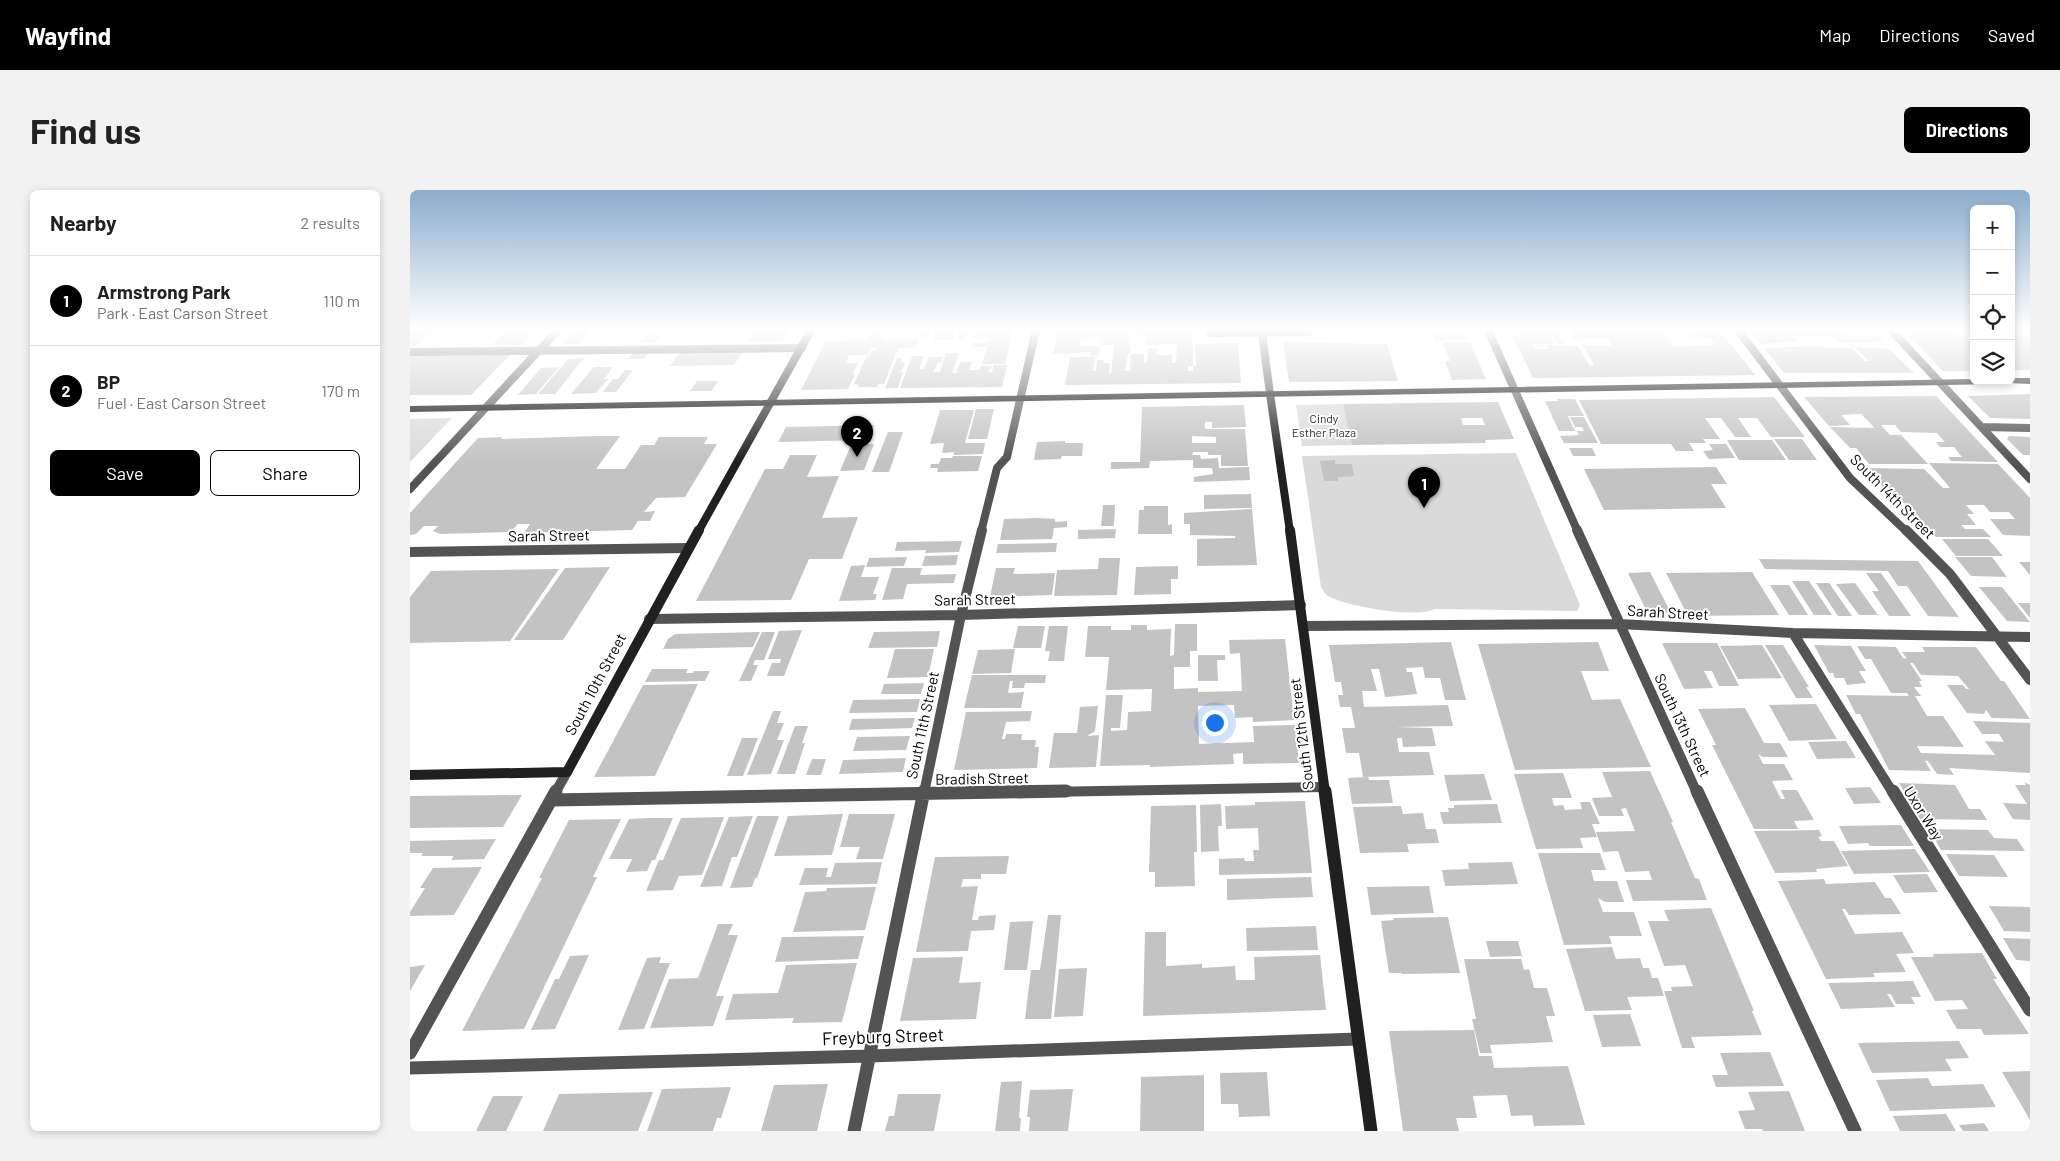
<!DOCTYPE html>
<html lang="en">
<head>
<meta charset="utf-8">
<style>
  body { margin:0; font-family:Barlow,sans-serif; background:#f2f2f2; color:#222 }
  .controls { position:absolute; right:15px; top:15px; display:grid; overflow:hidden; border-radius:8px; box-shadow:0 2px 8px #0003 }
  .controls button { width:45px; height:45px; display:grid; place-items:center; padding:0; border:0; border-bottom:1px solid #e0e0e0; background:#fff; color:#222; font:25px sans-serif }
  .you { position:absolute; left:804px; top:532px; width:18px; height:18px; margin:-12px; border:4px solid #fff; border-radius:50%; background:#1a73e8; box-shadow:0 0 0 8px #1a73e833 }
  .badge { display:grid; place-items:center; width:32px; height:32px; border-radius:50%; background:#000; color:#fff; font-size:16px; font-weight:700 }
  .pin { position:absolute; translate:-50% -41px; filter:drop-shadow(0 1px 2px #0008) }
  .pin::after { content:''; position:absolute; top:26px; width:18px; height:15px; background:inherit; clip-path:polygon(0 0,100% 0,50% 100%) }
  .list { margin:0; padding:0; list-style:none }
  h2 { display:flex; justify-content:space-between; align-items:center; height:65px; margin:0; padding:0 20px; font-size:21px }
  h2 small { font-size:16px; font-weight:400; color:#767676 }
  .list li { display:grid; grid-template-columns:32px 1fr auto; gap:15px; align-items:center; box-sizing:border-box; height:90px; padding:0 20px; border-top:1px solid #e0e0e0 }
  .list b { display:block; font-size:19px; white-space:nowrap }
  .list p { margin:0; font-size:16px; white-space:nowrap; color:#767676 }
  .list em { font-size:16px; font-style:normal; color:#767676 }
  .actions { display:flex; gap:10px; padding:15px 20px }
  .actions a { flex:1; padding:11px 0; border:1px solid #000; border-radius:8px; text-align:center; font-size:18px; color:#000 }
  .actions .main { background:#000; color:#fff }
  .icon { flex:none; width:28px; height:28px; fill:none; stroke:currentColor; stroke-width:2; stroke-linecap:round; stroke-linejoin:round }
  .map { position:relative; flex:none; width:1620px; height:941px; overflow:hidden; border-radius:8px }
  header { display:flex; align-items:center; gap:30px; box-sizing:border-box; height:70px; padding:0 25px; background:#000; color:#fff }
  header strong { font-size:24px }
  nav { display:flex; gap:28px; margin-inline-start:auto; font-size:18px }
  .intro { display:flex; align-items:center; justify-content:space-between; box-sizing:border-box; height:120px; padding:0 30px }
  h1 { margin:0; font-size:35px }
  .button { padding:12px 22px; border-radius:8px; background:#000; color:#fff; font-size:18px; font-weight:700 }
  main { display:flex; gap:30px; padding:0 30px }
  aside { flex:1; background:#fff; border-radius:8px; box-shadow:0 2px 8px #0003 }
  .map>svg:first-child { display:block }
</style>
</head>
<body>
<header>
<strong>Wayfind</strong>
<nav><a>Map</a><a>Directions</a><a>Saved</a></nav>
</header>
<div class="intro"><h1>Find us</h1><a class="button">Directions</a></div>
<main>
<aside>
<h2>Nearby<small>2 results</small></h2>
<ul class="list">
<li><span class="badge">1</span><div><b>Armstrong Park</b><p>Park · East Carson Street</p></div><em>110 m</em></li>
<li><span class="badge">2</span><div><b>BP</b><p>Fuel · East Carson Street</p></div><em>170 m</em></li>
</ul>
<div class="actions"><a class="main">Save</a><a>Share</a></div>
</aside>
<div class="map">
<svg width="1620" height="941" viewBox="0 0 1620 941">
  <rect width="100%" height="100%" fill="#fff"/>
  <!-- green -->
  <path fill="#dadada" d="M933,214L942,255L892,256L886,215Z
    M42,228L0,272V229Z
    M1106,263L1170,415L1167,421L1024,419C1007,429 935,416 918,406C915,404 913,400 911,397L892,266Z"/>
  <!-- building -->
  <path fill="#c3c3c3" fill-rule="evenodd" d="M0,140H24L6,156H0Z
    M97,140H126L112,155H82Z
    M166,140H181L169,154H153Z
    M346,140H379L372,151L338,152Z
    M513,140H521L518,148H510Z
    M526,140H546L543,150H523Z
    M549,140H558L555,149H547Z
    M648,140H720L718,155H721L720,164H718L715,181H721L720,179L721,164H734V173H737L738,158H747L746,165H762V173H766L767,154L736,155V145H723V140H782L783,176H778V181H783V176H786L785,154L828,153L831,193L655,195L660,167H685L683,181H686L687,170H694L693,173H700L699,183H701L704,155H690L691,145H684L683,148L671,149L670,156H690L689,165L680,166L681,162L643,164Z
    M1103,140H1150L1154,145L1150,146L1155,154H1147L1142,146H1140L1145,154H1123L1125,159H1139L1137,155L1168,156L1180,176L1184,174L1172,155L1202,156L1197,148L1164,149L1159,140H1252L1264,157L1305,155L1300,148H1280L1277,144L1310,141L1345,185L1123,188L1103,146H1106Z
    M1340,140H1352L1354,142L1432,140L1437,146H1468L1474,152H1428L1422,146H1383L1387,151L1351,154Z
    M1494,140H1539L1543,144H1553L1564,154V181H1533Z
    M470,141L468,147H474L473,150L509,149L506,157L488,158L474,194H468L467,197H447L449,195L444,194L457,166H459L461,161H465L466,158H460L457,165H439L436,173H448L443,183H440L445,184L438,199L391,200L416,151L458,150L462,142Z
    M565,142H603L595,174H572L577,157H562L563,153H575L576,150L586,149L563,148Z
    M1023,143H1056L1059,150L1025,151Z
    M237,144H252L246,152H230Z
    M1601,144L1620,146V180H1601Z
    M873,152L977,154L988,191L879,192Z
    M1032,152H1060L1076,189L1042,190L1035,171H1040Z
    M1412,156L1413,158H1442L1455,171H1459L1445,157L1479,159L1504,183H1374L1354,158Z
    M103,162L61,205H0V164Z
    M223,162H239L234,169H218Z
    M270,162H333L324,175L260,176Z
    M536,163H549L542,183H548L547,181L550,172H562L559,180H570L571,176H582L578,182H582L584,175H597L592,197L490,198L502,166H514L509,179H514L519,167H533L531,173H528L523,182H530Z
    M174,168L145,204H128L158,169Z
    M487,168H492L491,172H495L492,180L488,183L493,182L488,198H475Z
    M149,177L126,204L108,205L131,178Z
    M184,177H203L194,189H198L186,203L161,204Z
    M215,180H223L206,202H193L203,189H208Z
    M287,191H308L301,201H280Z
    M1620,204V229L1580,228L1558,206Z
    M1526,206L1588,272L1541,271L1538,267H1552L1544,257H1530L1526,252H1535L1527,243L1491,242L1485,235H1471L1480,245H1491L1518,274H1459L1446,258H1440L1420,237L1464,238L1462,235L1451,224H1447L1431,225L1440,235L1419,236L1394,207Z
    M1364,207L1395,247H1361L1347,228H1328L1341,247H1325L1311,228H1295L1310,249H1293L1296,253H1279L1284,261H1266L1261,254H1191L1169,210Z
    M1147,209H1165L1174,226H1158L1165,241H1149L1135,211H1148Z
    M1088,212L1104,249L1075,250L1076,253L942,255L933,214ZM1051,228H1072L1075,235H1053Z
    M834,215L836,237L802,238V232H795V239H835L838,276H811V265H798V262H783L782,265H790L791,269L808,268L809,278L839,277L840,290L784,292V287L803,284L802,278H783V270L740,271L739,278L701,279V272H730L732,217ZM782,246L806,247V253H782Z
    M566,219H584L577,249H558Z
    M530,220H564L555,253H575L573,264L544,265V262L532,263L534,253L520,254Z
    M1160,227H1174L1188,253H1154L1150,246L1169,245L1167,241H1174L1172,237H1165Z
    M464,235L457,250L368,252L376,237Z
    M478,242H493L479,282H462Z
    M186,246H210L186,279H215L231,255H244L249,247H298L294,254H307L275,307L246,308L234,322L245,321L240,331H228L222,340L114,343L120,334H108L100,342L30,344L23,341L28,336H14L6,344L0,345V323L68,248L92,247L91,249Z
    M1599,246L1620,247V265H1613L1597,249Z
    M1364,249H1392L1407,270H1379Z
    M1317,250H1362L1376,270H1329Z
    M655,251V253H673L672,266H652L651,269L624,270L627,252Z
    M464,254L454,280L430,281L441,255Z
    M1299,254H1316L1325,268L1299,269L1293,261L1303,260Z
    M1159,258H1182L1186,266H1163Z
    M380,265H407L397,287L429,286L412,328L448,327L432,369H399L381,410L286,411L355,279H373Z
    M543,266H572L568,281L527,282L528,278H520L521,274H529L531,268H542Z
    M925,270V274H942L944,286L928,287V291H914L910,271Z
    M1519,273L1588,274L1620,308V346L1593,345L1580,329H1605L1599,322H1580L1574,315H1556L1564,324H1557L1566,335H1551L1555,339H1573L1581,347H1526L1516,335H1513L1495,313H1490L1474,298L1457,278L1514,279L1533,298H1540Z
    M1306,277L1317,294H1301L1316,318L1194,320L1174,279Z
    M841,304L842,318L794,319V305Z
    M693,315H705L704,336H691Z
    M734,316H758V335L762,334V344H728L729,320H734Z
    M842,319L847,375L787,376V349L825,348V346L780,345V334H774V323Z
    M628,328L645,329V332L657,331V337L644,338L642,349L590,350L594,329Z
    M706,339L705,348L668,349V340Z
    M1532,349H1578L1593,366H1546Z
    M552,351L549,362L515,363L516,360L485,361L487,352Z
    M647,353L646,362L586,363L588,354Z
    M548,365L546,375L512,376L515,366Z
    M497,367L494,376L456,377L459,368Z
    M1545,367H1582L1597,387L1561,386Z
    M689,368H710L707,405L644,406L647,380L688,379Z
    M1349,369L1508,371L1549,427L1518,426L1497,396H1488L1478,381L1355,379Z
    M1609,372H1620V385Z
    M455,375L451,387H469L463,404H467L465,410L429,411L441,376Z
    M768,376V389H761V404L724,405L726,377Z
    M200,377L153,450H104L155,378Z
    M482,378H512L510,385L546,384L544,393L497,394L493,409L472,410Z
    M586,378H605L603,384L645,383L642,405L580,407Z
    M149,379L100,451L0,453V407L21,381Z
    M1240,382L1261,423L1238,424L1218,383Z
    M1342,382L1369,425L1278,426L1256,383Z
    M1456,383H1471L1501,426H1479L1462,401H1469Z
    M1382,391H1399L1422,425H1404Z
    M1406,393H1419L1442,426H1428Z
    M1445,393L1468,425H1449L1426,394Z
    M1360,395H1379L1398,425H1379Z
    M1569,397H1592L1620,432L1597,431Z
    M1608,413H1620V428Z
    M765,434H787V461H780V477H764V499L788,498V502L832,501L830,463L820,464L819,450L875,449L884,530L843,532V527L825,528L824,515L788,516L789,554L844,552L843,536L885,535L889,573L833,574V563L823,564L824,574L740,577V575L690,576L696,505H713L710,538H701V541L717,540L718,522L741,521L742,499L696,500L699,467H675L678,436H701V440H721V435H737V440L761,439L760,466L764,465Z
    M608,436H635L631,458H603Z
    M639,436H658L654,471H638L640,461H635Z
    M392,440L374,486H357L362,473H370L371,469H358L369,441Z
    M530,441L527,457L458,458L464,442Z
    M350,442L343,457L253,459L258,449L265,444Z
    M352,442H365L354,470H345L343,475H348L341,491H329Z
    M1041,452L1056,510H1035L1030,488H1015L1013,477L996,478L997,482H1002L1007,504L975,507L969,479H961L967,501H952L954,517L1038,515L1043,536L985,537L1022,538L1026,556L993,557L992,548H987L989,562H1019L1024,585L953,587L949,563H936L932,538H945L941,517H930L928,505H933L931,492H925L919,455Z
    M1188,452L1199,481H1171L1182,510L1210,509L1241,577L1105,580L1068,454Z
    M1252,453H1307L1329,496H1309L1302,481H1294L1303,498L1274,499Z
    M1352,455L1372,488L1328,489L1310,456Z
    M1355,455H1373L1399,497H1396L1403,508H1386Z
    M1404,455L1441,456L1456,481H1449L1456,493L1437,495L1434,488H1425L1423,483H1419Z
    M1447,456L1486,457L1493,468L1497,469L1492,462H1515L1512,457H1566L1591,491H1594L1620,529L1582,528L1576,520L1574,524L1557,523L1537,495H1553L1556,499H1559L1548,486L1511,485L1503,473H1500L1512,491H1509L1512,497H1504L1511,506H1505L1517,526H1533L1554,557L1507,556L1511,563L1585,565L1575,551L1594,552L1589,544H1572L1563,531L1620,533V583L1539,578L1544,585L1527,584L1518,571H1515L1521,581L1479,580L1450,524H1446L1436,505L1499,506L1497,503H1481L1461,469H1455Z
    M485,459H524L518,487L477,488Z
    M605,459L601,483L562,484L568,460Z
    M788,465H815V470H807L808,491H788Z
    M242,479H278L276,483H283L284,481H300L295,491L235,492Z
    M562,485H636L635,493H615L614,498H602L603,491H600L598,503L614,502L611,518H554Z
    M514,493L511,504H471L474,494Z
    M288,494L245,586L184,587L233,495Z
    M510,509L507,522L439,523L443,510Z
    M1406,514L1427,549L1379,551L1359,515Z
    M688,516L685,541L677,546L689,545L686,577L639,578L644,543H667L670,517Z
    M1335,518L1354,553H1370L1378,567H1353L1348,564L1353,574H1374L1383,590L1362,591L1371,609H1375L1371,600H1387L1404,630L1384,631L1388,639H1344L1302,555H1306L1288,519Z
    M363,521H371L367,533H374L367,550H374L361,584L337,585Z
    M622,521L620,531L596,532L592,549H595L596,544H612L611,550H626L625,557H629L627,578L544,580L556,522Z
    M505,528L502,538L439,540L442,529Z
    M385,536H398L392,553H395L385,584H367Z
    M500,546L496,560L443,561L447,547Z
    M332,548H348L333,586H317Z
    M1436,551L1446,568L1407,569L1398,552Z
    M496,568L493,582L429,584L433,570Z
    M402,569H416L411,585H396Z
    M1240,581L1263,632H1261L1285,688L1289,689L1297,710L1223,711L1216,690H1242L1239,681L1215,682L1208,661L1193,662L1186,642L1225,641L1216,618L1211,619L1214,626H1189L1182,608L1202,607L1192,582Z
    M1153,583L1162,608H1142L1144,616L1153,615L1155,620L1172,619L1170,612H1180L1190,634H1182L1187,647L1170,648L1173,658L1126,659L1104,584Z
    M1074,584L1082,610L1040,611L1034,585Z
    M958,587L959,590H979L983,613L942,614L938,588Z
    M1614,592L1620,595V630L1603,629L1593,613L1617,614L1605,595H1616Z
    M1489,593L1545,595L1559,619H1570L1577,630L1510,629Z
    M1460,597L1471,613L1444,614L1435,598Z
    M112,605L93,637L0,638V606Z
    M895,611L902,683L809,685V669L834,668L835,671H844L843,660H849L848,638L816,639L815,616L845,615V612Z
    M811,614L812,636H808L809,661L791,662L790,615Z
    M1087,614L1092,633L1033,634L1030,622H1039L1038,618H1044V615Z
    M786,615L787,662H784L785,696L745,697V682H739L741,616Z
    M991,616L993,624L1013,623L1016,639H1026L1029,653L997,654L999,662L950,663L943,617Z
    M433,624L422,665L364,666L378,626Z
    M439,624H485L473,669H446L450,657H430Z
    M343,626L327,667H322L312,696L290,697L319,627Z
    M347,626H369L347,688H345L342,697L320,698Z
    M314,627L292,685L269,686L263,700L236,701L249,670H253L271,628Z
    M240,628H263L245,670H242L237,681L216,682L222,669H199L219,629Z
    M211,629L183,687H187L114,839L52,841L132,688H129L159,630Z
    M1491,635L1504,656H1460L1458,653L1438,654L1429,636Z
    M1519,639L1578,640L1584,648L1607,649L1615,661L1531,660Z
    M1409,640L1412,646L1408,647L1411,651H1424L1438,676L1406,679L1407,682L1365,683L1344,641Z
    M86,649L74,669L41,670L44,666H11L13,663H0V651Z
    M1505,659L1520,682L1444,684L1431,661Z
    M1128,663H1190L1196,680H1181L1184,691H1207L1214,712H1195L1188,708L1193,722H1224L1232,746H1199L1202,754L1154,755Z
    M1536,664L1584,665L1598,687L1549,686Z
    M599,666L596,684H571V689H553L551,697L568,696L562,730H568L569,726L586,725L584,740L561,741L558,761L506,762L525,667Z
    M472,672L467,694L389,695L395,678H418L416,687H421L425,673Z
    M1102,672L1108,694L1035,696L1032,680L1059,679L1058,673Z
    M72,677L44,725L0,726V722L15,698H10L23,678Z
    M1517,684L1528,702L1494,703L1483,685Z
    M901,687L903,707L817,710V689Z
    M1414,689L1416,694L1465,692L1475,708H1481L1491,724L1439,725L1435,719H1432L1445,744L1492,742L1504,763L1486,764L1496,782L1463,783L1465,787L1416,789L1368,691Z
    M1019,696L1024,723L961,725L957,697Z
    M466,697L455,740L383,742L395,702L416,701L417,698Z
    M1579,716L1620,717V742L1594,741Z
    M1301,718L1344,821H1342L1352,845L1281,847L1285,858H1272L1254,801H1262L1261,797L1283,796L1275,775L1254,776L1238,731H1259L1254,720Z
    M638,725H651L641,829H615L621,780H630Z
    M1038,727L1050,783L992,784V783H979L971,731L984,730L983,728Z
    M623,731L617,780H594L600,732Z
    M308,734H323L318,745H328L306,806H314L303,836L240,838L259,789L288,788Z
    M906,736L908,760L837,761L836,738Z
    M735,742H756V776L792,774V778L825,776L826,790H845L844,767L910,765L916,820L733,826Z
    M454,746L448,769L365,772L372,747Z
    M1593,748L1620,749V771L1606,770Z
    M1076,751H1108L1112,766L1080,767Z
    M1202,757L1206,769L1230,768L1233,778H1239L1242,788H1248L1254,806L1217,807L1222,820L1175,821L1156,759Z
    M1572,763L1587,789H1583L1619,844L1574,845L1571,839H1547L1536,820L1558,819L1552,810L1525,811L1501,767H1524L1523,764Z
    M179,765L145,839L121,840L145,789H149L160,766Z
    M251,767L249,773H260L234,839L208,840L237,768Z
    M553,767L549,793L571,792L566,829L490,831L503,768Z
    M1054,769H1111L1114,780L1119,779L1124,798H1137L1145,826H1136L1143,852L1080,855L1082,863H1070L1062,829H1066Z
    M447,773L432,832L382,833L384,828L315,830L323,804L368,803L376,775Z
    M15,775L0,801V777Z
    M677,778L673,826L644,827L649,779Z
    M1503,791L1511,807H1501L1505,814H1486L1481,804H1477L1485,817L1431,819L1418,793Z
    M1220,824L1231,856L1192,857L1183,825Z
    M1064,840L1069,866H1082L1084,878L1158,876L1175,935L1124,936L1122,925L1101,926L1097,905L1063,906L1067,928H1046L1049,941H993L979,841Z
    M1549,851L1559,868L1535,869L1542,881L1462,883L1448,853Z
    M1360,862L1374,896L1306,897L1302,885H1318L1310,863Z
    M1620,881V930L1592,882Z
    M857,882L860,926L829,927L828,914H811L810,883Z
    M794,885V941H730L731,887Z
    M1518,888L1522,896L1573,894L1586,917L1480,921L1466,890Z
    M612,891L609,928H611L610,941H585L591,892Z
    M418,894L407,941H351L364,895Z
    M321,897L311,928H307L303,941H237L252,899Z
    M663,899L658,941H619L620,927H617L620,900Z
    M1379,901L1395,941H1353L1352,939H1335L1328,921L1345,920L1338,902Z
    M243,902L228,941H133L149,904Z
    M488,904H531L524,941H475L479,926H484Z
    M83,906H113L96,941H66Z
    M1536,924L1546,941H1490L1483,926Z
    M1574,933L1579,941H1553L1549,935Z"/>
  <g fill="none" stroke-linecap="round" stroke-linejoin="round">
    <!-- street-far2 -->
    <path stroke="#535353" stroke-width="8" d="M800,140V143L899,142V140
      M1078,140L1168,342
      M1328,140L1440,288L1497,342
      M1481,140L1620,289
      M852,143L860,204
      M0,162L392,158
      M1572,237L1620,238
      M0,299L148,140
      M571,342L587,278L597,267L626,140"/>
    <!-- street-far1 -->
    <path stroke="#535353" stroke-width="10" d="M1167,340L1287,603
      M1496,340L1540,384L1620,490
      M0,362L278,358
      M239,429L551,425L891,415
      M894,436L1209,434L1383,443L1620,447
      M1383,443L1483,603
      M145,603L157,582
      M514,603L551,425L572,340
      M582,603L914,597"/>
    <!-- street -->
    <path stroke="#535353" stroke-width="13" d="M1287,601L1445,941
      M1483,601L1620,820
      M142,610L656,601
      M0,863L146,601
      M0,878L460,866L948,849
      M444,941L514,601"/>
    <!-- secondary-far2 -->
    <path stroke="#202020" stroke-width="8" d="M860,204L880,342
      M288,342L401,140"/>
    <!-- secondary-far1 -->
    <path stroke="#202020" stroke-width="10" d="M880,340L915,603
      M0,585L157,582L289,340"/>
    <!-- secondary -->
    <path stroke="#202020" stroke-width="13" d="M915,601L961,941"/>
    <!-- primary -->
    <path fill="#000" fill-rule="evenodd" d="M1601,188H1620V194L1598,193L1597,191H1601Z
      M1564,189V191H1595L1591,194L0,222V216Z"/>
  </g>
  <!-- sky -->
  <linearGradient id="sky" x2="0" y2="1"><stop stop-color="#8baccc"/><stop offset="0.51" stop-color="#fff"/><stop offset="1" stop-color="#fff" stop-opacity="0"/></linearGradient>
  <rect width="1620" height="272" fill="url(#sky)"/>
  <g text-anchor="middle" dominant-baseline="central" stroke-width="4" stroke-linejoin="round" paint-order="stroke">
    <!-- far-park labels -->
    <g font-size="12" fill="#313131" stroke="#fff">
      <text x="914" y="228">Cindy<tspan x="914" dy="14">Esther Plaza</tspan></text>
    </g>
    <!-- street labels -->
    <g font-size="15" fill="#000" stroke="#fff">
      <text transform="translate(1483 306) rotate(45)">South 14th Street</text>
      <text transform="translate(139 345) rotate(-1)">Sarah Street</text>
      <text transform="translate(565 409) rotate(-1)">Sarah Street</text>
      <text transform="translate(1258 422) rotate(3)">Sarah Street</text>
      <text transform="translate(185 494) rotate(-62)">South 10th Street</text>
      <text transform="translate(512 535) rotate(-78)">South 11th Street</text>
      <text transform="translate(1273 535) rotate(65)">South 13th Street</text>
      <text transform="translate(891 544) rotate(-97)">South 12th Street</text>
      <text transform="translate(572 588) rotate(-1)">Bradish Street</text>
      <text transform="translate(1514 623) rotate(58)">Uxor Way</text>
    </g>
    <!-- near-street labels -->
    <g font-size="18" fill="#000" stroke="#fff">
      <text transform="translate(473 846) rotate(-2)">Freyburg Street</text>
    </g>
  </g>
</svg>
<div class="controls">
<button>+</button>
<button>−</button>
<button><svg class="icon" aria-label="locate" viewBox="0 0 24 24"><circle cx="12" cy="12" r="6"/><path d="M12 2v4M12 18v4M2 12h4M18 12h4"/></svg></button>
<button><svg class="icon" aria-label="layers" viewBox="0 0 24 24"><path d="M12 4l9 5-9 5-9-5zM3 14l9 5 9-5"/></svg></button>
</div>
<div class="you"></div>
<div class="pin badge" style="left:1014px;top:318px">1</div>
<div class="pin badge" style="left:447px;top:267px">2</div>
</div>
</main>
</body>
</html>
